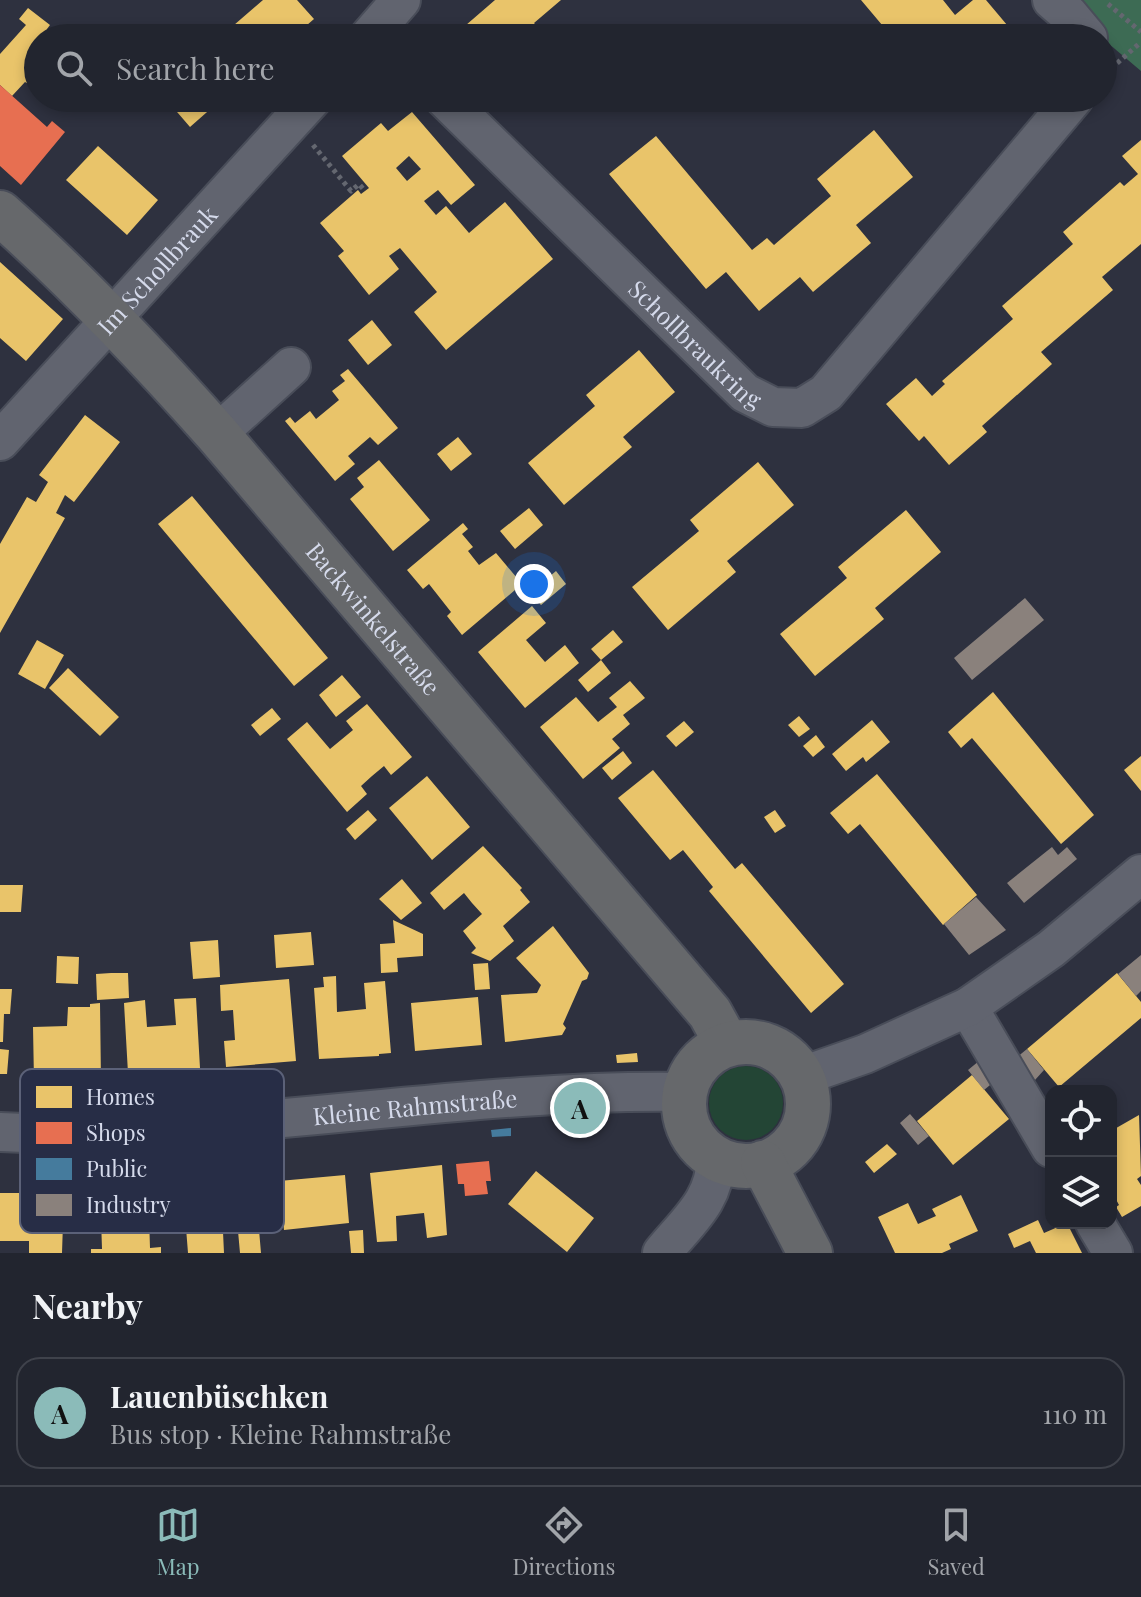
<!DOCTYPE html>
<html lang="en">
<head>
<meta charset="utf-8">
<style>
  body { margin:0; font-family:"Playfair Display",serif; background:#2a2d37; color:#f1f3f6 }
  .controls { position:absolute; right:24px; bottom:24px; display:grid; overflow:hidden; border-radius:16px; box-shadow:0 4px 12px #0003 }
  .controls button { width:72px; height:72px; display:grid; place-items:center; padding:0; border:0; border-bottom:2px solid #3f424b; background:#22252f; color:#f1f3f6; font:40px sans-serif }
  .you { position:absolute; left:534px; top:584px; width:28px; height:28px; margin:-20px; border:6px solid #fff; border-radius:50%; background:#1a73e8; box-shadow:0 0 0 12px #1a73e833 }
  .badge { display:grid; place-items:center; width:52px; height:52px; border-radius:50%; background:#8bbbb9; color:#111; font-size:26px; font-weight:700 }
  .pin { position:absolute; translate:-50% -50%; border:4px solid #fff; box-shadow:0 2px 8px #0006 }
  .list { margin:0; padding:0; list-style:none }
  h2 { display:flex; justify-content:space-between; align-items:center; height:104px; margin:0; padding:0 32px; font-size:34px }
  h2 small { font-size:26px; font-weight:400; color:#a2a5aa }
  .list li { display:grid; grid-template-columns:52px 1fr auto; gap:24px; align-items:center; box-sizing:border-box; height:112px; margin:0 16px 16px; padding:0 16px; border:2px solid #3f424b; border-radius:24px }
  .list b { display:block; font-size:30px; white-space:nowrap }
  .list p { margin:0; font-size:26px; white-space:nowrap; color:#a2a5aa }
  .list em { font-size:26px; font-style:normal; color:#a2a5aa }
  .icon { flex:none; width:44px; height:44px; fill:none; stroke:currentColor; stroke-width:2; stroke-linecap:round; stroke-linejoin:round }
  .map { position:relative; flex:none; width:1141px; height:1253px; overflow:hidden }
  .search { position:absolute; background:#22252f; box-shadow:0 4px 12px #0003; left:24px; right:24px; top:24px; height:88px; display:flex; align-items:center; gap:20px; box-sizing:border-box; padding:0 28px; border-radius:44px; color:#a2a5aa; font-size:30px }
  .sheet { height:232px; background:#22252f }
  nav { display:flex; justify-content:space-around; align-items:center; box-sizing:border-box; height:112px; border-top:2px solid #3f424b; background:#22252f; font-size:22px; color:#a2a5aa }
  nav a { display:grid; justify-items:center; gap:4px }
  nav .on { color:#8bbbb9 }
  .map>svg:first-child { display:block }
</style>
</head>
<body>
<div class="map">
<svg width="1141" height="1253" viewBox="0 0 1141 1253">
  <rect width="100%" height="100%" fill="#2e313f"/>
  <!-- green -->
  <path fill="#234535" d="M709 1103a37 37 0 1 1 74 0a37 37 0 1 1-74 0Z"/>
  <!-- forest -->
  <path fill="#3d6b54" d="M1057,0H1141V71Z"/>
  <!-- homes -->
  <path fill="#e9c46a" fill-rule="evenodd" d="M263,0H297L314,19L292,38H219Z
    M495,0H561L534,23L547,38H451Z
    M861,0H943L955,15L973,0H986L1018,38H936L934,35L930,38H893Z
    M28,8L50,25L47,29L57,38H38V79L32,86L25,82L12,96L0,85V54L26,25L19,19Z
    M76,98H99L89,109Z
    M165,98H223L190,127Z
    M412,112L475,185L451,205L438,190L424,201L436,215L446,206L469,233L505,202L553,259L446,350L414,312L437,292L400,248L389,256L399,269L369,295L338,256L344,251L320,223L358,190L361,194L369,188L342,156L381,123L388,131ZM409,156L421,169L407,181L396,168Z
    M874,130L913,177L856,225L871,243L813,292L800,277L759,311L726,272L706,289L609,174L656,136L752,250L767,238L774,245L831,196L817,179Z
    M1141,140V244L1102,277L1113,290L1041,352L1052,364L982,426L987,432L949,465L924,436L919,441L886,404L916,378L932,396L945,384L942,381L1013,319L1002,306L1073,244L1063,232L1120,182L1124,186L1138,174L1122,156Z
    M98,146L158,200L127,235L66,180Z
    M0,262L63,319L26,361L0,338Z
    M372,320L392,345L368,365L348,340Z
    M639,350L675,392L623,437L632,447L564,505L528,463L595,406L586,395Z
    M348,369L398,428L378,445L370,437L348,456L355,464L335,481L285,421L290,417L295,423L310,411L316,419L339,400L332,391L345,381L340,375Z
    M85,415L120,442L74,502L65,495L56,513L65,518L0,633V544L27,497L36,502L48,482L39,475Z
    M458,437L472,454L451,471L437,454Z
    M379,460L430,520L393,551L350,499L364,487L357,478Z
    M758,462L794,505L727,561L736,572L668,630L632,587L699,531L690,520Z
    M192,496L328,658L294,686L158,524Z
    M529,508L543,525L515,549L500,531Z
    M906,510L941,552L875,608L884,619L815,676L780,634L847,578L838,567Z
    M463,523L468,529L462,534L473,547L468,551L479,565L496,553L522,584L462,635L447,616L451,612L429,584L423,589L407,570Z
    M556,571L566,584L541,605L530,593Z
    M532,606L546,623L526,640L545,662L565,645L579,663L525,708L478,652Z
    M613,630L623,642L601,660L591,649Z
    M37,640L64,655L45,689L18,674Z
    M601,660L611,673L588,692L578,680Z
    M68,668L119,717L100,736L49,688Z
    M342,675L361,697L336,717L319,695Z
    M630,681L645,698L623,715L630,724L612,739L620,748L583,779L540,727L576,697L598,722L617,707L609,698Z
    M993,692L1094,815L1061,844L972,738L961,748L948,732Z
    M367,704L412,757L391,775L384,766L372,776L361,786L367,794L347,812L287,739L307,722L330,749L353,730L346,721Z
    M272,708L281,719L260,736L251,725Z
    M799,716L810,729L799,737L788,725Z
    M872,720L890,742L866,762L863,757L846,771L832,754Z
    M684,721L694,732L676,747L666,736Z
    M816,735L825,747L813,757L803,746Z
    M623,751L632,763L612,780L602,768Z
    M1141,756V791L1124,770Z
    M653,770L735,869L742,863L844,984L811,1013L709,891L713,887L683,850L670,860L618,798Z
    M877,774L977,895L943,925L860,824L848,834L830,813Z
    M427,776L470,827L432,860L389,808Z
    M368,810L377,820L355,840L346,829Z
    M775,810L786,826L775,833L764,817Z
    M483,846L522,888L520,890L530,902L503,926L514,941L490,961L471,953L476,948L463,931L482,914L472,903L464,893L444,910L430,893Z
    M402,879L422,903L401,920L379,899Z
    M0,885H23L21,912H0Z
    M393,920L423,934V956L397,958L398,972L381,973L380,944L395,943Z
    M553,926L589,973L587,979L582,981L563,1024L566,1028L562,1035L505,1042L501,995L537,993L541,985L516,958Z
    M311,932L314,965L276,968L274,935Z
    M218,940L220,977L193,979L190,942Z
    M57,956L79,957L78,984L56,983Z
    M488,963L490,989L475,990L473,964Z
    M111,973H128L129,998L97,1000L96,974Z
    M1117,973L1141,1002V1018L1059,1087L1027,1049Z
    M336,976L337,1012L366,1009L364,983L385,981L391,1053L379,1054V1056L319,1059L314,988L324,987L323,977Z
    M289,979L296,1061L226,1067L224,1041L235,1040L233,1010L221,1011L220,985Z
    M0,989H12L10,1014H4L3,1042H0Z
    M478,997L482,1045L415,1051L411,1003Z
    M196,998L200,1068L128,1073L124,1003L145,1000L147,1027L176,1025L174,999Z
    M100,1003L101,1081H87V1075H49V1081H34L33,1027L67,1026L68,1007H90V1004Z
    M0,1049L9,1050L7,1074H0Z
    M637,1053L638,1062L617,1063L616,1055Z
    M972,1075L1009,1119L953,1165L917,1121Z
    M1139,1115L1141,1176L1137,1179L1141,1185V1206L1122,1217L1116,1207L1119,1205L1111,1190V1131Z
    M887,1144L897,1154L874,1173L865,1162Z
    M442,1165L447,1235L427,1238L424,1213L396,1216L397,1241L377,1242L370,1173Z
    M536,1171L594,1218L567,1252L508,1204Z
    M345,1175L349,1223L284,1230L279,1181Z
    M255,1183L261,1253H240L238,1231L223,1232L224,1253H188L183,1190Z
    M159,1190L160,1216L149,1217L150,1248L161,1247V1253H91V1249H102L101,1219H90L89,1193Z
    M0,1193H64L62,1253H29V1241H0Z
    M961,1195L978,1231L949,1244L951,1249L942,1253H895L878,1217L908,1203L918,1224L936,1216L932,1209Z
    M1038,1220L1044,1233L1067,1223L1082,1253H1036L1030,1241L1014,1248L1008,1234Z
    M363,1230L364,1253H351L349,1231Z"/>
  <!-- shops -->
  <path fill="#e76f51" d="M0,85L47,127L52,121L65,132L21,185L0,166Z
    M489,1161L491,1181H486L488,1194L465,1196L464,1184H458L456,1164Z"/>
  <!-- public -->
  <path fill="#457b9d" d="M511,1128V1136L492,1137L491,1130Z"/>
  <!-- industry -->
  <path fill="#8a817c" d="M1025,598L1044,620L972,680L954,658Z
    M1052,847L1058,855L1067,847L1077,859L1024,903L1007,883Z
    M976,897L1006,930L969,955L944,924Z
    M1141,955V991L1136,996L1118,974Z
    M1027,1049L1044,1070L1035,1080L1016,1058Z
    M979,1061L995,1081L984,1090L968,1070Z
    M910,1114L929,1136L918,1145L900,1123Z"/>
  <g fill="none" stroke-linecap="round" stroke-linejoin="round">
    <defs>
      <g id="minor">
        <path d="M1052,0L1068,14L1088,38"/>
        <path d="M368,38L401,0"/>
        <path id="s1" d="M444,98L745,393L773,407L802,408L826,393L1074,98"/>
        <path d="M217,434L291,367"/>
        <path id="s2" d="M0,441L313,98"/>
        <path d="M968,1007L1051,1148"/>
        <path d="M802,1076L865,1054L968,1007L1051,949L1141,874"/>
        <path id="s3" d="M0,1132C51,1135 101,1131 152,1128C329,1119 507,1089 685,1092"/>
        <path d="M1095,1223L1113,1253"/>
        <path d="M662,1253C688,1221 715,1201 716,1158"/>
      </g>
      <g id="major">
        <path id="s4" d="M0,213C79,283 147,355 217,434L710,1013L727,1044"/>
        <circle cx="746" cy="1104" r="62"/>
        <path d="M763,1163L810,1253"/>
      </g>
    </defs>
    <!-- minor casing -->
    <use href="#minor" stroke="#494d59" stroke-width="42"/>
    <!-- major casing -->
    <use href="#major" stroke="#494d59" stroke-width="48"/>
    <!-- path -->
    <path stroke="#646770" stroke-width="5" stroke-dasharray="4 4" stroke-linecap="butt" d="M1108,4L1141,32
      M1110,64L1115,65L1141,42
      M313,145L351,191L359,184L365,191"/>
    <!-- minor -->
    <use href="#minor" stroke="#61646f" stroke-width="38"/>
    <!-- major -->
    <use href="#major" stroke="#66686b" stroke-width="44"/>
  </g>
  <g text-anchor="middle" dominant-baseline="central" stroke-width="8" stroke-linejoin="round" paint-order="stroke">
    <!-- street labels -->
    <g font-size="24" fill="#d5daeb" stroke="#272d46">
      <text stroke="none"><textPath href="#s2" startOffset="232">Im Schollbrauk</textPath></text>
      <text stroke="none"><textPath href="#s1" startOffset="352">Schollbraukring</textPath></text>
      <text stroke="none"><textPath href="#s4" startOffset="552">Backwinkelstraße</textPath></text>
      <text stroke="none"><textPath href="#s3" startOffset="416">Kleine Rahmstraße</textPath></text>
    </g>
  </g>
  <!-- legend -->
  <rect x="20" y="1069" width="264" height="164" rx="12" fill="#272d46" stroke="#5b6178" stroke-width="2"/>
  <rect x="36" y="1086" width="36" height="22" fill="#e9c46a"/>
  <rect x="36" y="1122" width="36" height="22" fill="#e76f51"/>
  <rect x="36" y="1158" width="36" height="22" fill="#457b9d"/>
  <rect x="36" y="1194" width="36" height="22" fill="#8a817c"/>
  <g font-size="22" fill="#d5daeb">
    <text x="86" y="1105">Homes</text>
    <text x="86" y="1141">Shops</text>
    <text x="86" y="1177">Public</text>
    <text x="86" y="1213">Industry</text>
  </g>
</svg>
<div class="controls">
<button><svg class="icon" aria-label="locate" viewBox="0 0 24 24"><circle cx="12" cy="12" r="6"/><path d="M12 2v4M12 18v4M2 12h4M18 12h4"/></svg></button>
<button><svg class="icon" aria-label="layers" viewBox="0 0 24 24"><path d="M12 4l9 5-9 5-9-5zM3 14l9 5 9-5"/></svg></button>
</div>
<div class="you"></div>
<div class="pin badge" style="left:580px;top:1108px">A</div>
<div class="search"><svg class="icon" aria-label="search" viewBox="0 0 24 24"><circle cx="10" cy="10" r="6"/><path d="M15 15l6 6"/></svg>Search here</div>
</div>
<section class="sheet">
<h2>Nearby<small></small></h2>
<ul class="list">
<li><span class="badge">A</span><div><b>Lauenbüschken</b><p>Bus stop · Kleine Rahmstraße</p></div><em>110 m</em></li>
</ul>
</section>
<nav>
<a class="on"><svg class="icon" aria-label="map" viewBox="0 0 24 24"><path d="M3 6l6-2 6 2 6-2v14l-6 2-6-2-6 2zM9 4v14M15 6v14"/></svg>Map</a>
<a><svg class="icon" aria-label="directions" viewBox="0 0 24 24"><path d="M12 3l9 9-9 9-9-9zM9 14v-3h6M13 9l2 2-2 2"/></svg>Directions</a>
<a><svg class="icon" aria-label="saved" viewBox="0 0 24 24"><path d="M7 4h10v16l-5-4-5 4z"/></svg>Saved</a>
</nav>
</body>
</html>
